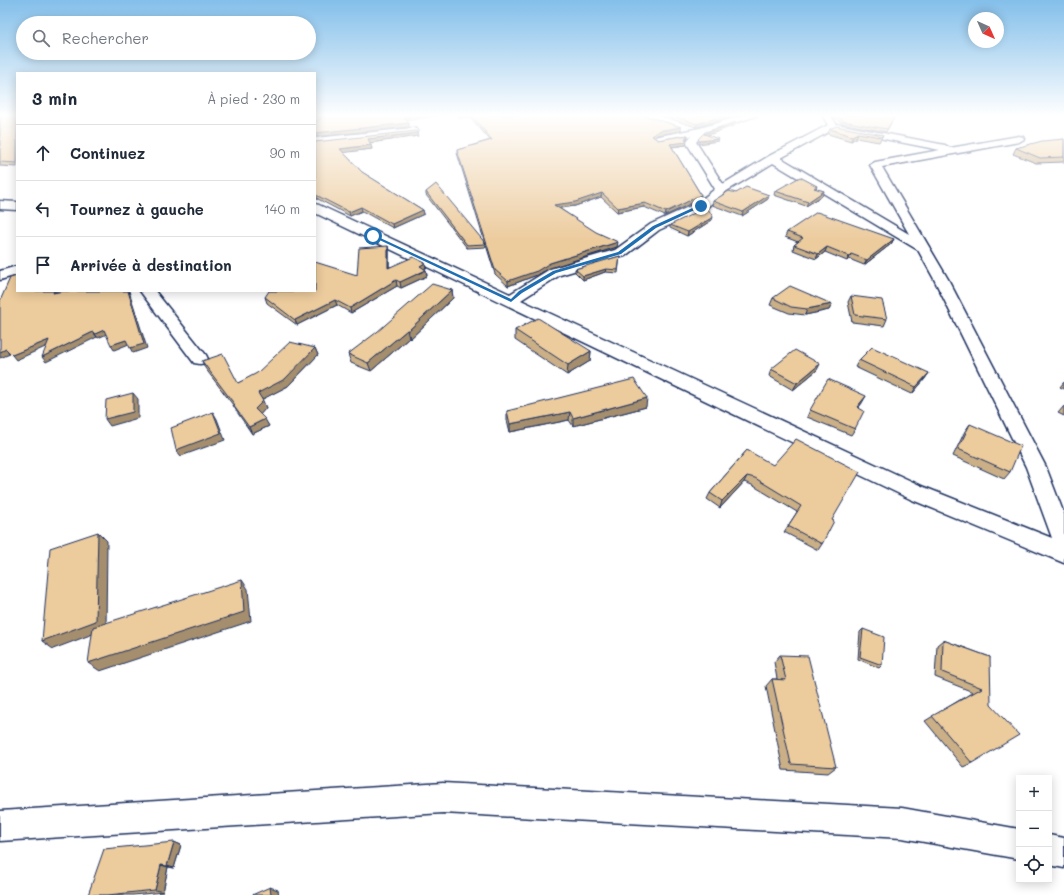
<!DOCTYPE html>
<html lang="fr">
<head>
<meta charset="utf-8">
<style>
  body { margin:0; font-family:Mali,sans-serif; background:#f6f6f7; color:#1f2937 }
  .controls { position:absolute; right:12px; bottom:12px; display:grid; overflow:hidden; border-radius:0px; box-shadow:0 2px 10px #0003 }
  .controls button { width:36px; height:36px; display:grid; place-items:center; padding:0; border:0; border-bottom:1px solid #e0e1e3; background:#fff; color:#1f2937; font:20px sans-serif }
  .compass { position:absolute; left:968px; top:12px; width:36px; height:36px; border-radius:50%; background:#fff; box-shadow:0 2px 10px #0003; rotate:135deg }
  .stop { position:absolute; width:12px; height:12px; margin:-9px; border:3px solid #1f6fb2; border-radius:50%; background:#fff }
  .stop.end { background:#1f6fb2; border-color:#fff; box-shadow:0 1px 4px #0008 }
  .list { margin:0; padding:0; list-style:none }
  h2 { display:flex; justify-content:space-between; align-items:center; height:52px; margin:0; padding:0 16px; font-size:17px }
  h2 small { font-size:13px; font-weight:400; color:#747a83 }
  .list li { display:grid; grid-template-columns:26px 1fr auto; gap:12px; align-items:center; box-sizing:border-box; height:56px; padding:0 16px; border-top:1px solid #e0e1e3 }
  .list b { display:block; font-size:15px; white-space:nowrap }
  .list em { font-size:13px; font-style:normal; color:#747a83 }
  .icon { flex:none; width:22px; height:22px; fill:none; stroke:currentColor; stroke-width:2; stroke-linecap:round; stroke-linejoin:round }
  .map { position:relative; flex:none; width:1064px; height:895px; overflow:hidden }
  .search { position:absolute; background:#fff; box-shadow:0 2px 10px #0003; left:16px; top:16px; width:300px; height:44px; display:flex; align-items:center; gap:10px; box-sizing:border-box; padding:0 14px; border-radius:22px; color:#747a83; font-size:15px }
  .panel { position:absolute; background:#fff; box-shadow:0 2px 10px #0003; left:16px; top:72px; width:300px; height:220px; border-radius:0px }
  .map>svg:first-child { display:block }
</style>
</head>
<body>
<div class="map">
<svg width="1064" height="895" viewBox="0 0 1064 895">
  <rect width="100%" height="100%" fill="#fff"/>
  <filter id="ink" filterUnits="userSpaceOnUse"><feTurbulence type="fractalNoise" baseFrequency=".025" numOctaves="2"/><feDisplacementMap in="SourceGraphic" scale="8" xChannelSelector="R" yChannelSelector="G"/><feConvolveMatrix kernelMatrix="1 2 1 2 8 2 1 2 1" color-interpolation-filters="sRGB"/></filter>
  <g filter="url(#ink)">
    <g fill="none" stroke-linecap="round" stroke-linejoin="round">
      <defs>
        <path id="minor" d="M744,115H759L704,133L696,142L723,184L769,156L828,125L822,115H830L836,124L945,145L950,148L1019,136L1023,137L1024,139L1019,142L882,167L948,279L1046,467L1064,514V563L910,499L315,213V204L319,205L510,294L550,269L615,250L651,224L697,203L715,189L686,142L691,136L658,142L653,139L654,137L700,128ZM834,129L940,150L875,162L870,165L909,234L781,158ZM773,163L918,250L934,279L1026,467L1052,538L924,487L521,300L560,275L625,256L659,230L705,209L725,192Z
          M413,128L416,129L418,131L416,133L315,144V138Z
          M0,201L17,202V210L0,209Z
          M17,266V275L0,280V271Z
          M140,291H155L206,355L208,359L206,363L200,364L194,363Z
          M443,783L902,808L1019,829V859L902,838L443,813L0,841V811Z
          M1049,835L1064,838V868L1049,865Z"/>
      </defs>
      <!-- minor casing -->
      <use href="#minor" stroke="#1b2f5e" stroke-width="3"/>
      <!-- minor -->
      <use href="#minor" fill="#fff" fill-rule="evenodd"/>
    </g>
    <!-- wall -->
    <path fill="#cbaf87" stroke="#1b2f5e" d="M0,115H17V167L0,166Z
      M458,115H643L681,127V131L657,135L654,137L658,140L688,135L687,138L686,140V145L672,147L701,195L700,199L665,216L644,207L617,212L601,197L575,206L559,208L617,247L550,268L537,275L508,286L495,274L486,245V247L467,248L426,195V192L485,243L457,153V150L490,140L470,117L459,118Z
      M658,115H737L696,127Z
      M832,115H896L886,132L841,123V122L834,118Z
      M830,129L883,135L879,142L856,138L851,141L828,134Z
      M418,136L370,143L372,149L343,152L362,172L423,210L424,214L393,228L362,211L350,216L318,199L315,200V142Z
      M1064,139V162L1036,163L1013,154L1016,148Z
      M817,186L816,189L824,191L822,196L806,206L774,195L775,191Z
      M736,193L768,199L742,216L712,205L713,201Z
      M712,220L687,236L670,228V225Z
      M787,232L894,239L891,244L864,265L849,259L847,261L825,252L816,259L793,250L794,245L798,242L785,237Z
      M388,246L389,251V267L425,263L426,268L424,269L426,270L427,276L401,288L397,286L351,313L337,305L297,325L267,303L265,297L357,275Z
      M620,256L618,273L605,272L583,280L575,272V269Z
      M452,290L453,298L410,339L409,338L371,371L351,363L348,354Z
      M851,296L887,319L884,326L852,322L848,302Z
      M773,298L832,304L829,310L805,315L789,313L770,305Z
      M515,330L591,351L590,361L567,375L515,340Z
      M315,348L318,355L288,386L262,399L266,408L260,414L269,426L252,434L237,412L233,405L205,368L202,361L238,383Z
      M859,360L929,373L924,380L912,394L855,367Z
      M771,369L817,370L793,390L769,376Z
      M1064,382V389L1060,387Z
      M862,403L858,408L855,429L851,435L807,417L810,410Z
      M1064,406V416L1058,413Z
      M646,407L573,426L569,420L510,432L507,420V411Z
      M970,424L1010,472L1004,479L953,456L965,431Z
      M747,450L832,520L822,544L818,550L784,532L797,512L752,485L744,482L720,508L707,499L710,493Z
      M863,629L882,665L879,668L858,659L860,632Z
      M943,640L990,657L972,763L963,767L925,721L973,692L935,677L937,645Z
      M780,655L836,767L828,773L783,770L766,686L772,679H777L774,662Z
      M174,842L181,845L174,868L168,867L163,892L133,895H88Z"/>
    <!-- shaded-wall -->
    <path fill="#a58e6e" stroke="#1b2f5e" d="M315,115H320V117H315Z
      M418,115H441L404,121V118Z
      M459,115H469L470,117L459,118Z
      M726,115H737L696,127L697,124Z
      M736,122L735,125L703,137L704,134Z
      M409,123V127L315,137V133Z
      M681,127V131L657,135L652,140V136L658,131Z
      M417,133L418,136L369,143L368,139Z
      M858,133L856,138L851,141L852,136Z
      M688,135L687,138L685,142H687L686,145L670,147V144L685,138Z
      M719,139L718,141L699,144V141Z
      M371,145L372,149L341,153L340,149Z
      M824,191L822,196L806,206L808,202Z
      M602,193L601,197L575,206L554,209V205Z
      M315,195H316L318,199L315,200Z
      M701,195L700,199L665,216L666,212Z
      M769,195L768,199L742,216L743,212Z
      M645,203L644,207L617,212L618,208Z
      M361,207L362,211L350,216L349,212Z
      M423,210L424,214L393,228L392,224Z
      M713,217L712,220L687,236L688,232Z
      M894,239L891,244L864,265L867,260Z
      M618,242L617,247L550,268L537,275L508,286V281L550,263Z
      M388,246L389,251V273L388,268Z
      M827,247L825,252L816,259L818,254Z
      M851,254L849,259L847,261L849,256Z
      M425,263L426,268L421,271L420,266Z
      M606,269L605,272L583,280V276Z
      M426,270L427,276L401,288L400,282Z
      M396,280L397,286L351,313L350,308Z
      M452,290L453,298L410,339L409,330Z
      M54,291H59L57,298L53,293Z
      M128,291H129L147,348L133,353L130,348Z
      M335,300L337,305L297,325L295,320Z
      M832,304L829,310L805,315L807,309Z
      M104,330L107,334L98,338L95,334Z
      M407,330L409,338L371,371L368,363Z
      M93,332L97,337L46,362L42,357Z
      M49,340L52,344L16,360L12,355Z
      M126,340L129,344L114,350L111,345Z
      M315,348L318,355L288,386L261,400L258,393Z
      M6,349L10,354L0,358V352Z
      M591,351L590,361L567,375L568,365Z
      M820,364L817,370L793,390L797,383Z
      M929,373L924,380L912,394L916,387Z
      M133,393L138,399V418L110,426L105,419Z
      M866,396L862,403L853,414L857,407Z
      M647,398L646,407L573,426V418Z
      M263,401L266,408L259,416L255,409Z
      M213,412L217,419L225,440L181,456L176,450Z
      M570,412L569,420L510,432V424Z
      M265,419L269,426L252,434L249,427Z
      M747,476L744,482L720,508L722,501Z
      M98,532L107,541L106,629L53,649L42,641Z
      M242,580L248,589L251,621L100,671L88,663Z
      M174,842L181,845L174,868L167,866Z
      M161,865L168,867L163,892L155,890Z
      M270,887L278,890L279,895H271Z"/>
    <!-- building -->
    <path fill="#eccb9d" stroke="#1b2f5e" d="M0,115H17V163L0,162Z
      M320,115H418L404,118L409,123L315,133V121L321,119Z
      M471,115H643L681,127L658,131L652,136L658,140L688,135L685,138L687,142L670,144L701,195L666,212L645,203L618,208L602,193L575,202L554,205L596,232L618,242L550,263L537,271L508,281L495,270L457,150L492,140Z
      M670,115H726L697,124Z
      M835,115H895L887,129L842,121L843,120Z
      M736,122L704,134L719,139L699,141L698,139L705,132Z
      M836,126L883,135L881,137L858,133L852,136L830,129Z
      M416,131L417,133L368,139L371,145L340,149L362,172L423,210L392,224L361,207L349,212L316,195H315V142Z
      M1064,139V157L1040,158L1016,148L1042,141Z
      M800,177L817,186L814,188L824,191L808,202L775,191Z
      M436,184L486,244L467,245L426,192Z
      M746,187L769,195L743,212L713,201L729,191L736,193Z
      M707,207L713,217L688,232L670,225Z
      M817,212L894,239L867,260L851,254L849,256L827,247L818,254L794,245L803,238L787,232Z
      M388,246V268L413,257L425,263L420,266L426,270L400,282L396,280L350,308L335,300L295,320L265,297L269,291H315V262L357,275L359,248Z
      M620,256L618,270L606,269L583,276L575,269Z
      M17,276V291H54L53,293L63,291H128L144,344L130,348L126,340L111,345L104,330L95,334L93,332L42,357L49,340L12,355L6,349L0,352V301L10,278Z
      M432,284L452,290L409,330H407L368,363L348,354L377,332Z
      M790,286L832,304L807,309L791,307L773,298Z
      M851,296L882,300L887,319L855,315Z
      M538,318L591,351L568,365L515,330Z
      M290,342L315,348L285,379L258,393L263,401L255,409L265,419L249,427L233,405H235L202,361L223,354L238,383L257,373Z
      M872,347L929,373L916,387L859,360Z
      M795,350L820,364L797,383L771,369Z
      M634,379L647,398L573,418L570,412L510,424L507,411Z
      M828,379L866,396L857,407L864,411L855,429L810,410Z
      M133,393V412L105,419L106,400Z
      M213,412L221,433L176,450L171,428Z
      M970,424L1021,446L1010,472L958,449Z
      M796,439L860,472L832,520L834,521L822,544L788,526L801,506L755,478L747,476L722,501L710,493L747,450L773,465Z
      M98,532L96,621L42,641L50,548Z
      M242,580L244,612L88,663L93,627Z
      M863,629L884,637L882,665L860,657Z
      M943,640L990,657L991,705L1019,735L972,763L932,716L982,688L942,672Z
      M780,655L808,656L836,767L791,764L772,679L786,680Z
      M174,842L167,866L161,865L155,890L108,895H88L104,849Z
      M270,887L271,895H252Z"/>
  </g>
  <!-- sky -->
  <linearGradient id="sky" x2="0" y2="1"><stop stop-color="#83bfea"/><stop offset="0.48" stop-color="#fff"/><stop offset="1" stop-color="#fff" stop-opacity="0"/></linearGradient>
  <rect width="1064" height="241" fill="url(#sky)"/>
  <!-- route -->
  <path fill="#1f6fb2" d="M699,205L703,206L656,228L621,254L556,273L522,293L511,302L371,236L374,235L511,299L519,291L553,271L618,252L653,226Z"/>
</svg>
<div class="controls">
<button>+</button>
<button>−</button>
<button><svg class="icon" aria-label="locate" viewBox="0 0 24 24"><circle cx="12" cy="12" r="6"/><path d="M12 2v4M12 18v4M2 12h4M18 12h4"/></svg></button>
</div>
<svg class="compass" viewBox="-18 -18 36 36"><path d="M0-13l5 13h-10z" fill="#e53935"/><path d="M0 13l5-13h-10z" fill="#747a83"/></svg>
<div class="stop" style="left:373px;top:236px"></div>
<div class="stop end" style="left:701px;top:206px"></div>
<div class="search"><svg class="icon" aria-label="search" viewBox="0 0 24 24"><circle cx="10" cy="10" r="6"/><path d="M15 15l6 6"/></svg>Rechercher</div>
<section class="panel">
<h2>3 min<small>À pied · 230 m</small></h2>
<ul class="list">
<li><svg class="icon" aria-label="ahead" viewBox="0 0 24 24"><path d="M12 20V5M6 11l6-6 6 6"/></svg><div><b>Continuez</b></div><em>90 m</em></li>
<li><svg class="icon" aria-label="left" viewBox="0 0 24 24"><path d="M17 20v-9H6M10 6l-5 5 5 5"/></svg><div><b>Tournez à gauche</b></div><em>140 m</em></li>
<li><svg class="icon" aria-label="arrive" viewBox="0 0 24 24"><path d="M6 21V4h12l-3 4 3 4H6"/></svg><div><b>Arrivée à destination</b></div></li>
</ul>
</section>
</div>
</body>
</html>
